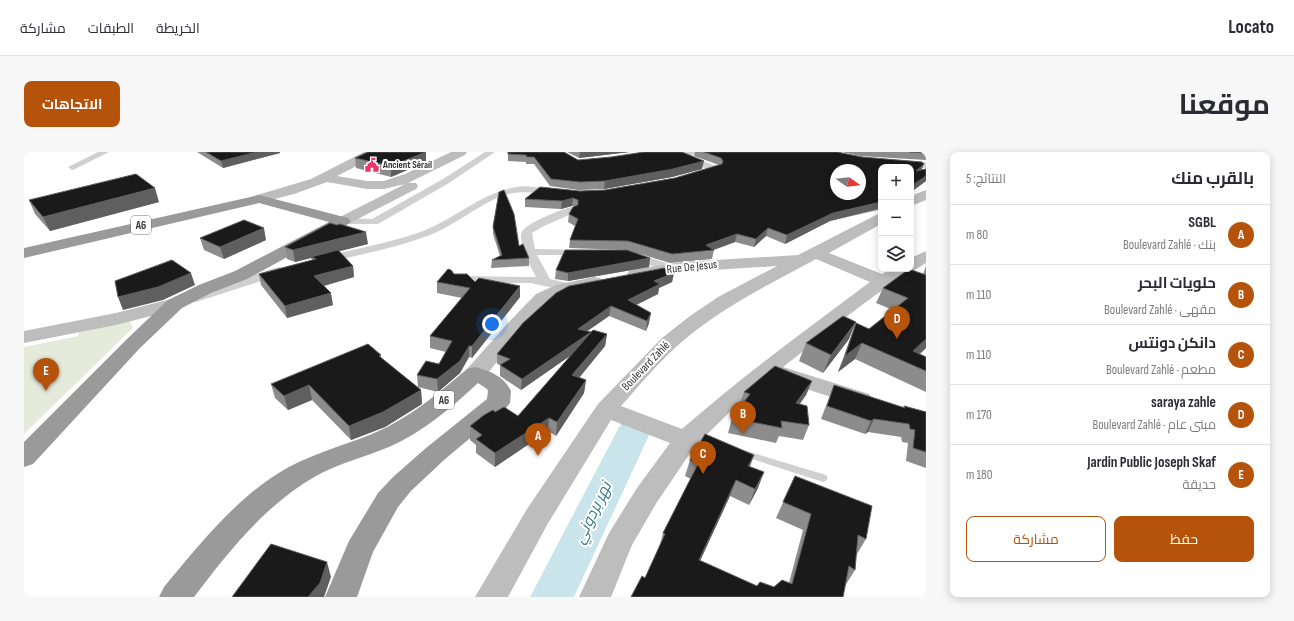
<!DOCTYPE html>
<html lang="ar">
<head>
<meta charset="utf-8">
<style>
  body { margin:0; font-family:"Sofia Sans Condensed",Cairo,sans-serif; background:#f7f7f7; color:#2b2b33; direction:rtl }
  .controls { position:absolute; right:12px; top:12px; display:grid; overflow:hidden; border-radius:8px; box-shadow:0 2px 10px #0003 }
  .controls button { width:36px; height:36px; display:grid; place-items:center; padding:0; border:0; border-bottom:1px solid #e1e1e2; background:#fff; color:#2b2b33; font:20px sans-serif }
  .compass { position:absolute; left:806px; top:12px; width:36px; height:36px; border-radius:50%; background:#fff; box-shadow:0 2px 10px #0003; rotate:104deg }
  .you { position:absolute; left:468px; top:172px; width:14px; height:14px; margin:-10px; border:3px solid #fff; border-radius:50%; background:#1a73e8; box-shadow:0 0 0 6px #1a73e833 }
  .badge { display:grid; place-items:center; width:26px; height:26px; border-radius:50%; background:#b45309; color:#fff; font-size:13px; font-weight:700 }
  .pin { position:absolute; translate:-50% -33px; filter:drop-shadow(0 1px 2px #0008) }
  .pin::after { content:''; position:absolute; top:21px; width:14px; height:12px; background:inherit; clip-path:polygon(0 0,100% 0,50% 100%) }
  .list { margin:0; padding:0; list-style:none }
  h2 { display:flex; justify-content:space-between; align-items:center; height:52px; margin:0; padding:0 16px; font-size:17px }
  h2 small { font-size:13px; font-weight:400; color:#7c7c81 }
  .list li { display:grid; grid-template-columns:26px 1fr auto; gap:12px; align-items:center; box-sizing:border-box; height:60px; padding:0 16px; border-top:1px solid #e1e1e2 }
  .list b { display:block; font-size:15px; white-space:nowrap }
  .list p { margin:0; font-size:13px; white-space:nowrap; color:#7c7c81 }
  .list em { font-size:13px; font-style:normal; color:#7c7c81 }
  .actions { display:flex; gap:8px; padding:12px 16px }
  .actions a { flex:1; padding:9px 0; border:1px solid #b45309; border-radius:8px; text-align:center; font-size:14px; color:#b45309 }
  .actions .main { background:#b45309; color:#fff }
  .icon { flex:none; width:22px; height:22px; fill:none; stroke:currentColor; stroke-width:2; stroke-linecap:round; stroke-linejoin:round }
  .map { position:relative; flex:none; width:902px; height:445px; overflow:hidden; direction:ltr; border-radius:8px }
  header { display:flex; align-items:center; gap:24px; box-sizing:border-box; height:56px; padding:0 20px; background:#fff; border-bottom:1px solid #e1e1e2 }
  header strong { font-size:19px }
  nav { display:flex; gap:22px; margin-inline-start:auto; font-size:14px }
  .intro { display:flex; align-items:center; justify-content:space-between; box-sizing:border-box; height:96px; padding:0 24px }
  h1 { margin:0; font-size:28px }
  .button { padding:10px 18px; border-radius:8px; background:#b45309; color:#fff; font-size:14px; font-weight:700 }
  main { display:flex; gap:24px; padding:0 24px }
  aside { flex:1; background:#fff; border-radius:8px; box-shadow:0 2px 10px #0003 }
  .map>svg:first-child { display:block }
</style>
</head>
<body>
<header>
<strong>Locato</strong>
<nav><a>الخريطة</a><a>الطبقات</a><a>مشاركة</a></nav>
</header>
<div class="intro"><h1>موقعنا</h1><a class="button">الاتجاهات</a></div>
<main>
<aside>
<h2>بالقرب منك<small>النتائج: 5</small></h2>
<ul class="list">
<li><span class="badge">A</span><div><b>SGBL</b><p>بنك · Boulevard Zahlé</p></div><em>80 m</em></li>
<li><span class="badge">B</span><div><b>حلويات البحر</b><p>مقهى · Boulevard Zahlé</p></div><em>110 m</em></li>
<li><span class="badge">C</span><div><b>دانكن دونتس</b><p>مطعم · Boulevard Zahlé</p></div><em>110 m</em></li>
<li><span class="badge">D</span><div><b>saraya zahle</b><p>مبنى عام · Boulevard Zahlé</p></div><em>170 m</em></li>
<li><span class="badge">E</span><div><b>Jardin Public Joseph Skaf</b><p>حديقة</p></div><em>180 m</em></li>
</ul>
<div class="actions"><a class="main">حفظ</a><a>مشاركة</a></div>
</aside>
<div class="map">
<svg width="902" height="445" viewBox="0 0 902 445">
  <rect width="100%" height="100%" fill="#fff"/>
  <!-- green -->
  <path fill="#e6eadb" d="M105,168L109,176L0,282V195L54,184L56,178Z"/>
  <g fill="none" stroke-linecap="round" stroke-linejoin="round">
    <!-- river -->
    <path fill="#c9e5eb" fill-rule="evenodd" d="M611,266L623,269L628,277L550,445H506L594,277L599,269Z"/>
    <!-- lane -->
    <path fill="#d0d0d0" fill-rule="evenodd" d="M719,298L802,323L804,326L802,329L799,330L716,303L714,301L716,299Z"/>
    <!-- street -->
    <path fill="#d0d0d0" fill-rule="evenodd" d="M74,0H85L51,17L48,18L44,15Z
      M461,0H471L425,31L354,72H319L314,69L319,66L348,67L419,27Z
      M662,0H676L666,4L695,15L696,17L695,19L677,25L674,24L672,22L683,17L653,4Z
      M878,8L902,10V16L875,13L874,11L875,9Z
      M498,34L533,37L538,40L533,43C517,42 500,38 484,42C459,49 432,73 406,83C372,96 335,103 300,111L296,110L294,108L296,106C330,97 366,91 399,79C435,65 458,39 498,34Z
      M548,55L552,56L553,58L552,60L520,74L508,81L511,97L565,98L567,100L565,102L561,103H513L526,127L548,132L550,135L548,138L544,139L506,131L435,132L431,131L429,128L431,125L435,124L512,125C507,115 493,90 498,80C502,71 538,57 548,55Z
      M607,100L649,113L651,116L649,119L645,120L603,105L601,103L603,101Z
      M255,115L259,116L261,119L259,122L172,150H162L161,147L162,144Z"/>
    <!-- secondary -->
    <path fill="#bdbdbd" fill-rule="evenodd" d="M340,0H356L354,3L313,24L343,29H360L381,22L427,0H443L441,3L384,31H392L394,34L392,37L324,72L319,74L314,72L311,69L314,66L381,32L360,37H343L303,30L270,42L235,51L230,50L228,47L230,44L287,27Z
      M902,38V48L887,54V44Z
      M857,61V72L805,101L858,122L867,117H887V106L902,99V111C890,119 878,124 866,133C829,158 794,188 759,215L845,242L849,247L845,252L837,254L829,252L751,227L749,223L712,254L671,294L633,350L608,393L587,445H555L585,381L613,336L646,291L587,268L523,373L484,445H451L503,357L574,252L638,186L666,164L694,145L753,114L658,120L612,127L606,126L603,122L606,118L658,110L774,103L852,63ZM792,107L846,130C782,178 718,224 658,277L597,254C615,234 633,212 653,194C694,157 744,133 792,107Z
      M570,125L576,126L579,130L576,134L543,141L526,150L498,179L459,227L451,229L443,227L440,222L443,217L484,171L512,142L532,133Z
      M151,146L158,148L160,152L158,156L92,173L0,191V179L92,161Z"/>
    <!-- highway -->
    <path fill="#9a9a9a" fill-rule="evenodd" d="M235,43L324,66L327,69L324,72L223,127L187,141L158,156L116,196L9,312L0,315V290L102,188L144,148L175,133L211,119L305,70L235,51L0,106V96Z
      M451,215C466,219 480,224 487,239L486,251L482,256L420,308L387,339L374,355L349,400L333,445H301L325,389L354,341L369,325L402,296L463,247L464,239L463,237L454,231C427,256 399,280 365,295C341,305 315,311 292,324C241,353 205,399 170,445H135L140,435C174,394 208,351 253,322C283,303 316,295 348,282C384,267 414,242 443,217Z"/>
  </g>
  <!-- wall -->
  <path fill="#8c8c8c" d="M173,0H256V1L199,16Z
    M402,0V10L367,25L332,16L331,6Z
    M484,0L554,8L678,17L648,25L580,37L555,38L526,34L510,12H502V10L484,9Z
    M543,0H606L555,6Z
    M671,0H813L838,5L900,12L897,17L902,29L887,40V15L854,58L806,69L761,92L742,84L730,95L711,90L690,98L688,107L646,111L603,98L545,96L546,88L551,74L544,70L545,62L551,54H548L537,57L501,55V47L556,39L581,38L651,26L695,13L670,4Z
    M818,0H902V8L836,4Z
    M5,48L135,50L26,79L11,62Z
    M469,75L495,94L505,106V114L467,116L468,108L476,104L469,82Z
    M176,86L242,88L200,107L180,98Z
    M344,92L315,99L329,114L330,125L300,134L309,153L263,166L237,133L235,122L288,108L287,106L271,110L263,107L261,95Z
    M626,106L625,115L544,129L531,127L532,118Z
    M902,114V196L896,202L902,205V240L831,207L814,220L826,187L832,171L845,177L869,158L852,151L859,136L899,122Z
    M650,121L648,130L635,136L634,142L612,153L625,171L622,179L585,164L563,179L583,182L581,194L555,225L562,228L560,241L532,284L524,279L471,315L452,301V293L446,288V274L471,260L494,264L546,204L497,238L476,224V213L473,212V202Z
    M430,122L451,130L496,145L448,206L445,205L436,221L414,240L394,235L397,238L398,252L361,275L327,288L288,248L264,258L251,246L247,232L357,203V207L394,235L393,223L415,212L422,200L406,196V184L438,146L413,141V130Z
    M825,187L799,221L775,209L782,191Z
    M788,229L782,243L776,252L785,273L779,288L755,284L752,291L704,281L708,266L717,255L715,254L720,240Z
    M810,233L879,256L880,254L902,260V316L882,309L884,291L878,290L877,285L844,280L841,282L797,267L805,246Z
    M730,303L726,314L734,336L725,353L706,344L676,409L733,434L750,435L765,431L779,378L752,366L771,324L842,387L833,402H832L831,418L821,434L819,445L621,426L636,393L639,381L667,327L661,324L666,308Z"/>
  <!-- shaded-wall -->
  <path fill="#5f5f5f" d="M233,0H256V1L199,16L197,9Z
    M402,0V10L367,25V14Z
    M556,0H606L555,6Z
    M680,9L678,17L648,25L580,37L581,29Z
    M900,12L897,19H892Z
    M902,24V29L887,40V34Z
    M131,36L135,50L26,79L19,65Z
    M549,46L548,54L537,57L538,49Z
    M857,50V56L806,69L761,92L763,83L809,61Z
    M240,76L242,88L200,107L196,95Z
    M744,76L742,84L730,95L732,87Z
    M342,80L344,92L289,106L287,105V106L271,110L269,98Z
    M713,82L711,90L689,98L682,93Z
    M626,106L625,115L544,129V121Z
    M329,114L330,125L292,136L290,124Z
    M167,121L171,133L139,148L99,158L94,145Z
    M650,121L648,130L635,136L634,142L602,158L604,148L630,129Z
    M496,134V145L448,206V194Z
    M307,141L309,153L263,166L261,154Z
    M587,154L585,164L552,187L554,177Z
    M627,161L625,171L622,179L623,169Z
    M832,170L825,187L799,221L807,203Z
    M567,180L566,190L497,238L498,227Z
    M583,182L581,194L547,236L548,223Z
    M902,187V196L885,211L889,199Z
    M838,191L831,207L814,220L821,204Z
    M445,194V205L436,221L414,240L413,227Z
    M562,228L560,241L532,284L533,270Z
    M788,229L782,243L766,265L772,251Z
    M285,233L288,248L264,258L260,244Z
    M397,238L398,252L361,275L327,288L325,274Z
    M525,266L524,279L471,315V301Z
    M850,267L844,280L841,282L847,269Z
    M730,303L724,319V314Z
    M740,320L734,336L725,353L731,337Z
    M712,328L706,344L669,424L675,408Z
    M303,410L307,425L300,445H284Z"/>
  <!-- building -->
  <path fill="#1a1a1a" stroke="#5f5f5f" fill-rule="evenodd" d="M182,0H233L197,9Z
    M344,0H402L367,14L331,6Z
    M484,0H540L554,8L587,5L620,0H658L680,9L649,17L581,29L556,30L527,27L510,5H503L502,3L484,2Z
    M680,0H813L838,5L898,10L900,12L892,19L902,17V24L887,34V15H857V50L809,61L763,83L744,76L732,87L713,82L682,93L690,98L648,102L604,89L546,88L554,67L545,62L549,55L554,53V48L549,46L538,49L501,47L516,35L556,39L581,38L651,26L698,12L699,9L697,6ZM812,18H836V42H812Z
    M885,0H902V1Z
    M112,22L131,36L19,65L5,48Z
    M480,38L490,62L495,94L499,92L505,106L468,108L478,103L469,75L475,40Z
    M220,68L240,76L196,95L176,86Z
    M306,71L313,73L316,72L342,80L269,98L261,95Z
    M314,98L329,114L290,124L307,141L261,154L235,122L292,107L287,105Z
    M541,98H603L626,106L544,121L532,118Z
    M148,108L167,121L134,135L94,145L91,129Z
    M640,116L650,121L630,129L636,132L604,148L627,161L623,169L587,154L554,177L567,180L498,227L476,213L486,207L473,202L499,171L532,141L545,134Z
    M424,117L427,118L430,122H443L451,130L455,126L496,134L448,194H445L436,209L413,227L393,223L402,209L415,212L428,189L406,184L446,136L413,130Z
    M885,117L902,123V187L889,199L902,205V219L838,191L821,204L832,171L845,177L884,146L859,136Z
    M819,164L832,170L807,203L782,191Z
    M569,178L583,182L548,223L562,228L533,270L525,266L471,301L452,287L458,283L446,274L460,263L469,258L471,260L480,255L494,264Z
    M344,192L357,203L355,204L397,238L359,260L325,274L285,233L260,244L247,232Z
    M751,214L788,229L772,251L783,254L785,273L757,269L758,276L708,266L726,242L720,240Z
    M810,233L881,256L880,254L902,260V300L889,296L891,278L886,277L885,272L850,267L847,269L803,254Z
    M681,282L730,303L724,314L740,320L731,337L712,328L675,408L733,434L736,430L750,435L758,428L768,432L787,362L759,350L771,324L848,354L842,387L834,383L831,418L825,414L819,445H607L618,424L621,426L641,382L639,381L674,312L666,308Z
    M247,392L303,410L296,431L284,445H208Z"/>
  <!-- icons -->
  <defs>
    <symbol id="civic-bare" viewBox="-9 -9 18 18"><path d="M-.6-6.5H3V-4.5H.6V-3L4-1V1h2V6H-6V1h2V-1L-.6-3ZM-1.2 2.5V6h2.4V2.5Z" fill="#e7376d" stroke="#fff" stroke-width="2.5" paint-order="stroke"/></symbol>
  </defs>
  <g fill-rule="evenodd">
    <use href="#civic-bare" x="338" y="3" width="20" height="20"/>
  </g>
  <g text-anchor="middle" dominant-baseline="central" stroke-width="4" stroke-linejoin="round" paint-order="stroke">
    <!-- far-poi labels -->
    <g font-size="10" font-weight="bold" fill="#333" stroke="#fff" text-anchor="start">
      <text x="359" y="13">Ancient Sérail</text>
    </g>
    <!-- shield labels -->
    <g fill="#fff" stroke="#707070" stroke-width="1">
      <rect x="107" y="64" width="20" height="18" rx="3"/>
      <rect x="410" y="239" width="20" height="18" rx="3"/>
    </g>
    <g font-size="11" font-weight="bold" fill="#333">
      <text x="117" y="73">A6</text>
      <text x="420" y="248">A6</text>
    </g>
    <!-- street labels -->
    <g font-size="12" fill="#333" stroke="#fff">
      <text transform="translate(668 115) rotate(-6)">Rue De Jesus</text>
      <text transform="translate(622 214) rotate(-46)">Boulevard Zahlé</text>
    </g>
    <!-- near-water labels -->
    <g font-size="16" font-style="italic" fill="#3a7d8a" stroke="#fff">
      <text transform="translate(569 361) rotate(-64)">نهر بردوني</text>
    </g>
  </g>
</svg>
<div class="controls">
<button>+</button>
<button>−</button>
<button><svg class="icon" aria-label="layers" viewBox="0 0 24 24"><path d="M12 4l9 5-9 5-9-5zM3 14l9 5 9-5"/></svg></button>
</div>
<svg class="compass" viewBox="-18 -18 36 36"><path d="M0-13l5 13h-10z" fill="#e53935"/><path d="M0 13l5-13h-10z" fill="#7c7c81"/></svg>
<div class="you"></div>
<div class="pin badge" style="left:514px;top:304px">A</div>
<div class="pin badge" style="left:719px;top:282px">B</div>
<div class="pin badge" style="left:679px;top:322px">C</div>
<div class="pin badge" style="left:873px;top:187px">D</div>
<div class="pin badge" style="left:22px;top:239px">E</div>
</div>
</main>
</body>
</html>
